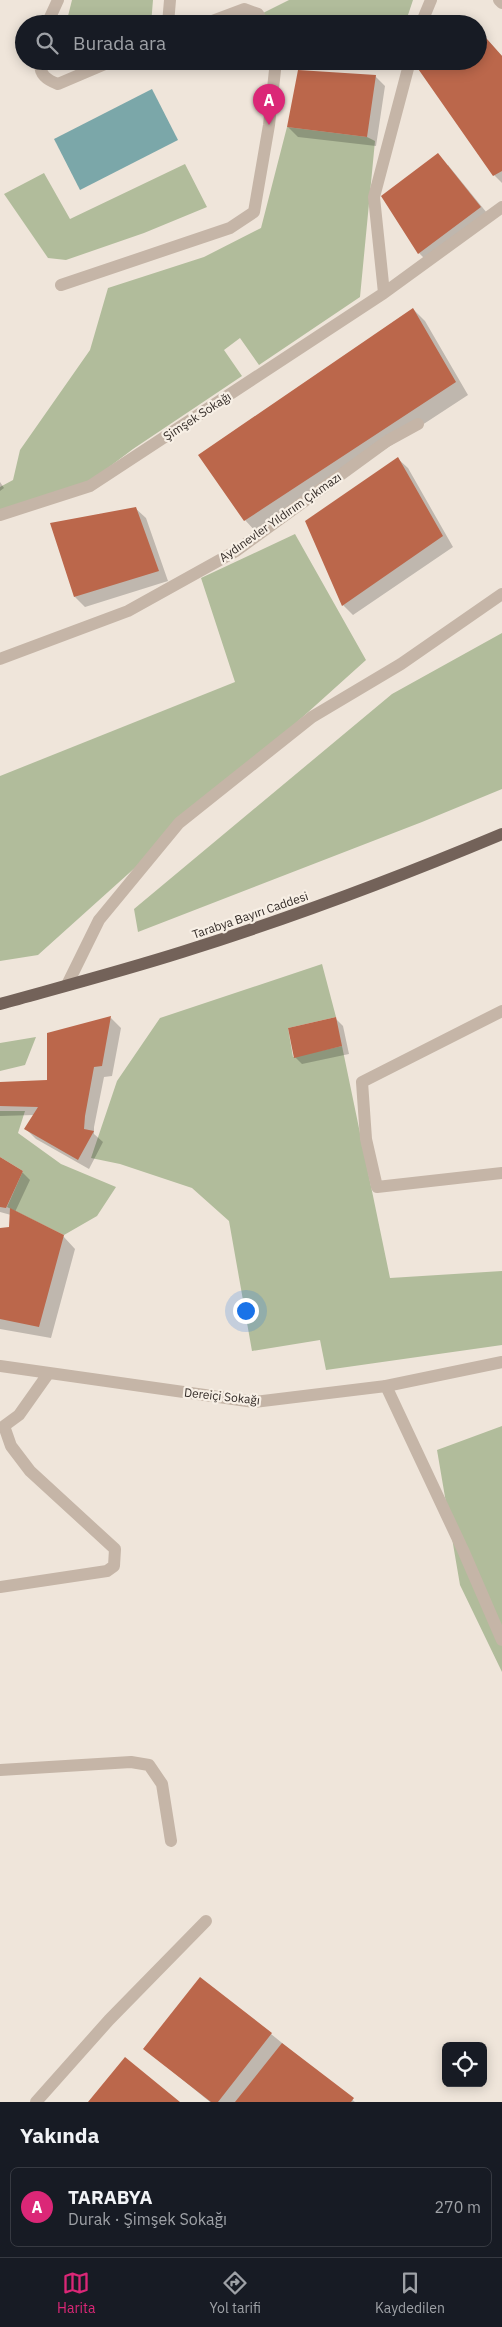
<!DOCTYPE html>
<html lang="tr">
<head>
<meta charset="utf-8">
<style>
  body { margin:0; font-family:"IBM Plex Sans",sans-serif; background:#242831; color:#f1f3f6 }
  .controls { position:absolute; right:15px; bottom:15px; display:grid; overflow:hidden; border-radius:8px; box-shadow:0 2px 12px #0003 }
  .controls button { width:45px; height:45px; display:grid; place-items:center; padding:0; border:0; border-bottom:1px solid #363941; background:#171b24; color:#f1f3f6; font:25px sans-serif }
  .you { position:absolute; left:245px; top:1310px; width:18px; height:18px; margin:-12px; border:4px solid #fff; border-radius:50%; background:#1a73e8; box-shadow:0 0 0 8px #1a73e833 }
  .badge { display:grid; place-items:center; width:32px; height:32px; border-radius:50%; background:#db2777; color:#fff; font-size:16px; font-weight:700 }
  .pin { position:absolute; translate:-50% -41px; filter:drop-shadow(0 1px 2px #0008) }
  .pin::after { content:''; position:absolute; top:26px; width:18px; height:15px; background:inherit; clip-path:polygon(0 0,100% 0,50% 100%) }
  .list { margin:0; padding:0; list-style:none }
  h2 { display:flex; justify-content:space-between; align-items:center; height:65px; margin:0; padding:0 20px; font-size:21px }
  h2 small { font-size:16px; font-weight:400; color:#9ea1a6 }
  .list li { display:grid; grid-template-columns:32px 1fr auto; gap:15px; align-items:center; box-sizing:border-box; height:80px; margin:0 10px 10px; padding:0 10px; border:1px solid #363941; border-radius:8px }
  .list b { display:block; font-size:19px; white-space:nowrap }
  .list p { margin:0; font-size:16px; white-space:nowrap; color:#9ea1a6 }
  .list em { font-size:16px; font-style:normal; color:#9ea1a6 }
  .icon { flex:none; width:28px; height:28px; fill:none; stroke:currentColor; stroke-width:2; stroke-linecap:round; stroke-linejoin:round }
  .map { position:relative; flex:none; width:502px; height:2102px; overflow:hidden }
  .search { position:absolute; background:#171b24; box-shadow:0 2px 12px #0003; left:15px; right:15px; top:15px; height:55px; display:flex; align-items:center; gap:12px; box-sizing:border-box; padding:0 18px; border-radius:28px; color:#9ea1a6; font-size:19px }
  .sheet { height:155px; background:#171b24 }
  nav { display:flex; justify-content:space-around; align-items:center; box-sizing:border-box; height:70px; border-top:1px solid #363941; background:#171b24; font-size:14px; color:#9ea1a6 }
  nav a { display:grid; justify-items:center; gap:2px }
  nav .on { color:#db2777 }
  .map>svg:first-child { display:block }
</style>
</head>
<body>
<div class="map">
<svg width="502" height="2102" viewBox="0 0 502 2102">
  <rect width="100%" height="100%" fill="#efe5da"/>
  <!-- green -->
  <path fill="#b1bc9b" d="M72,0H153L151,24H66Z
    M289,0H413L405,24H241Z
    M350,61H392L390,67Z
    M287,127L367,137L375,141L360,297L259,365L240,338L224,350L242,376L133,449L92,480L0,510V487L13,480L20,450L90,350L108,288L204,257L261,228Z
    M185,164L207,207L144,233L66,260L48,258L4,194L44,173L70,219Z
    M295,534L366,660L38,955L0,961V776L235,682L201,578Z
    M502,633V789L422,822L138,932L134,909L392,694Z
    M322,964L336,1017L288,1028L293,1057L342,1046L390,1278L502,1271V1345L326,1370L320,1340L252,1351L229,1221L192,1188L120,1164L91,1158L117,1081L160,1018Z
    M36,1037L25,1065L0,1071V1043Z
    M0,1111H25L18,1133L61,1164L116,1187L97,1216L64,1235L7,1207L23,1171L0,1157Z
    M502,1426V1672L460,1585L437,1450Z"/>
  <!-- water -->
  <path fill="#7ba7a9" d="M152,89L178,140L80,190L54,139Z"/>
  <!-- shadow -->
  <path fill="#0003" d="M478,29L502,56V183L494,175L478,61Z
    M375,76L385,86L376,146L298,137L288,127Z
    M448,165L491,218L429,263L419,253Z
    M413,309L425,321L468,395L257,533L245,520Z
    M397,458L408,468L453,547L353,615L343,605Z
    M0,482L4,488L0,491Z
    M135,508L146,518L168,581L85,607L75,597Z
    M111,1018L121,1028L112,1076L104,1077L94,1127V1134L103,1142L89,1169L36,1139L26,1129L34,1115L0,1116V1083L48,1081Z
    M335,1018L343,1026L349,1054L302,1064L295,1057Z
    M0,1159L22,1172L30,1180L15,1212L63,1236L75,1249L51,1338L0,1329V1229L10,1228L11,1215L0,1212Z
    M271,2034L355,2102H210L145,2049Z"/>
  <!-- building -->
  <path fill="#bb674b" d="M469,18L474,24H462Z
    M478,29L502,56V171L493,176L414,63L416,61H478Z
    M298,70L376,75L367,137L287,127Z
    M438,153L481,207L418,254L381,196Z
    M413,308L456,382L244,521L198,455Z
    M398,457L443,536L342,606L305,521Z
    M136,507L159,571L74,597L50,523Z
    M111,1016L102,1066L94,1067L85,1116L84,1129L94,1131L78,1160L24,1129L38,1107L0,1106V1082L47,1080V1033Z
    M336,1017L342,1046L294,1058L288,1028Z
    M0,1157L23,1171L6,1208L0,1207Z
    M10,1208L64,1235L39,1327L0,1319V1228L9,1227Z
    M200,1977L272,2033L218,2102H211L143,2049Z
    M282,2043L354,2098L351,2102H235Z
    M125,2057L180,2102H88Z"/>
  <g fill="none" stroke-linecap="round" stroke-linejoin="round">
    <!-- service -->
    <path stroke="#c5b5a7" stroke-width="12" d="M386,1386L463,1550L502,1640"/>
    <!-- minor -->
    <path stroke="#c5b5a7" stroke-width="12" d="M499,0L502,3
      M47,24L58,0
      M168,24L170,0
      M204,24L244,9L258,14L264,24
      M421,24L431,0
      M40,61C39,75 47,80 58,84L112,61
      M61,285L230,228L254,212L269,125L276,61
      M384,293L374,197L410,61
      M0,515L90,486L384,293L502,207
      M0,659L128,611L236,551L387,441L418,424
      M67,985L99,920L179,823L312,717L401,664L502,594
      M502,1011L362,1082L366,1139L377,1187L502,1173
      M0,1366L254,1402L386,1386L502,1362
      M0,1587L107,1571L114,1566L115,1549L30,1471L11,1446L4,1426L19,1415L48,1374
      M0,1770L131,1762L149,1765L162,1784L171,1841
      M36,2102L109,2020L206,1921"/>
    <!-- primary -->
    <path stroke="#736259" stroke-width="12" d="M0,1004C61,987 122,971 182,952C291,918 397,878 502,834"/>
  </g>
  <g text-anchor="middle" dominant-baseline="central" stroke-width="4.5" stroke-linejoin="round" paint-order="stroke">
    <!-- street labels -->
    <g font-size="12" fill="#332b27" stroke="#f7efe5">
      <text transform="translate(197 416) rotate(-33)">Şimşek Sokağı</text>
      <text transform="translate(280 517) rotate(-35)">Aydınevler Yıldırım Çıkmazı</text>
      <text transform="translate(250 915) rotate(-19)">Tarabya Bayırı Caddesi</text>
      <text transform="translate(222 1396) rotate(6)">Dereiçi Sokağı</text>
    </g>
  </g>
</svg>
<div class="controls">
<button><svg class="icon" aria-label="locate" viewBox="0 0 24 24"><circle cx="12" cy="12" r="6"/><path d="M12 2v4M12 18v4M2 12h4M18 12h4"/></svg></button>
</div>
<div class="you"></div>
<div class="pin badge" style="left:269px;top:125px">A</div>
<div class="search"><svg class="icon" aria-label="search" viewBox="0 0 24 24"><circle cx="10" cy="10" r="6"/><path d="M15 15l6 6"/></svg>Burada ara</div>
</div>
<section class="sheet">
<h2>Yakında<small></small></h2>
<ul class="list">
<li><span class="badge">A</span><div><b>TARABYA</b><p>Durak · Şimşek Sokağı</p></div><em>270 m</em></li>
</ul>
</section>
<nav>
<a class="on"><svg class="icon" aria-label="map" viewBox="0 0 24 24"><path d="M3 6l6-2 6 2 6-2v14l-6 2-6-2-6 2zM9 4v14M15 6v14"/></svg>Harita</a>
<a><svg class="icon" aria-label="directions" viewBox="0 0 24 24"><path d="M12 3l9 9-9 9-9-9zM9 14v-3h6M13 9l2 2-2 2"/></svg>Yol tarifi</a>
<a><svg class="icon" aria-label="saved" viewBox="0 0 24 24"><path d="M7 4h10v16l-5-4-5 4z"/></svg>Kaydedilen</a>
</nav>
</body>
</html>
